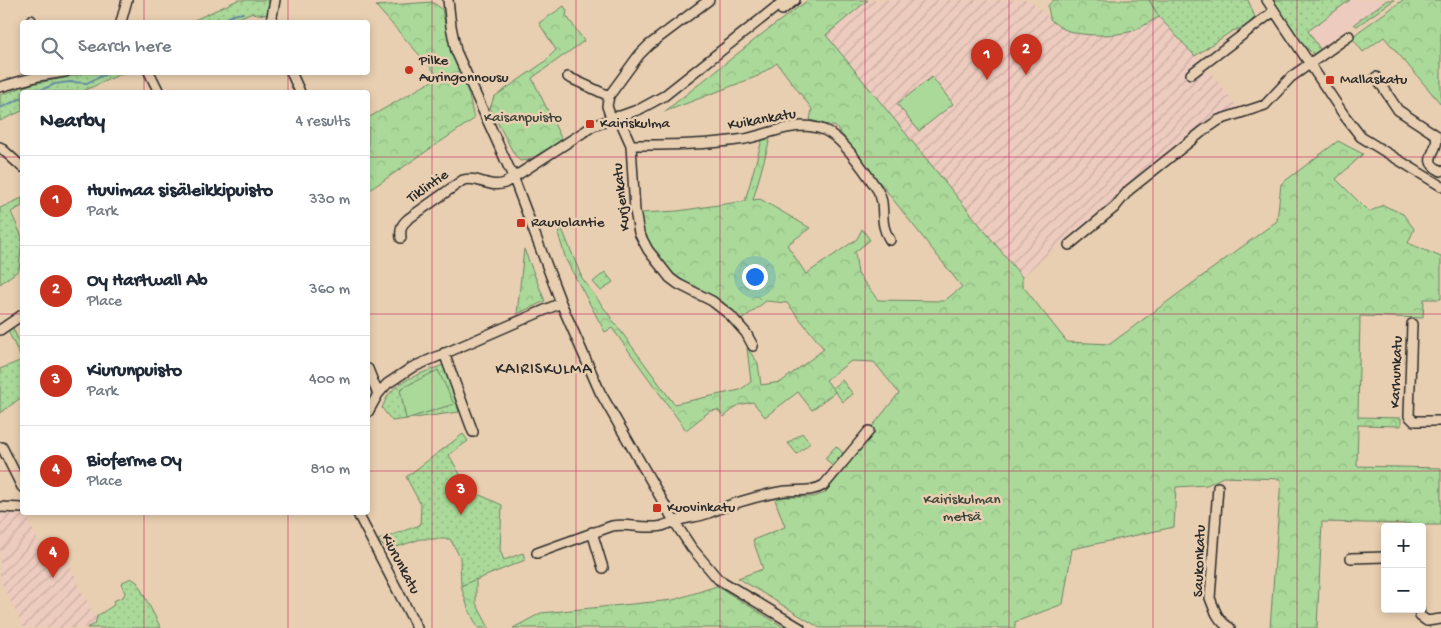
<!DOCTYPE html>
<html lang="en">
<head>
<meta charset="utf-8">
<style>
  body { margin:0; font-family:"Gochi Hand",sans-serif; background:#f2f2f3; color:#1f2937 }
  .controls { position:absolute; right:15px; bottom:15px; display:grid; overflow:hidden; border-radius:5px; box-shadow:0 2px 8px #0003 }
  .controls button { width:45px; height:45px; display:grid; place-items:center; padding:0; border:0; border-bottom:1px solid #e0e1e3; background:#fff; color:#1f2937; font:25px sans-serif }
  .you { position:absolute; left:754px; top:276px; width:18px; height:18px; margin:-12px; border:4px solid #fff; border-radius:50%; background:#1a73e8; box-shadow:0 0 0 8px #1a73e833 }
  .badge { display:grid; place-items:center; width:32px; height:32px; border-radius:50%; background:#c8321e; color:#fff; font-size:16px; font-weight:700 }
  .pin { position:absolute; translate:-50% -41px; filter:drop-shadow(0 1px 2px #0008) }
  .pin::after { content:''; position:absolute; top:26px; width:18px; height:15px; background:inherit; clip-path:polygon(0 0,100% 0,50% 100%) }
  .list { margin:0; padding:0; list-style:none }
  h2 { display:flex; justify-content:space-between; align-items:center; height:65px; margin:0; padding:0 20px; font-size:21px }
  h2 small { font-size:16px; font-weight:400; color:#747a83 }
  .list li { display:grid; grid-template-columns:32px 1fr auto; gap:15px; align-items:center; box-sizing:border-box; height:90px; padding:0 20px; border-top:1px solid #e0e1e3 }
  .list b { display:block; font-size:19px; white-space:nowrap }
  .list p { margin:0; font-size:16px; white-space:nowrap; color:#747a83 }
  .list em { font-size:16px; font-style:normal; color:#747a83 }
  .icon { flex:none; width:28px; height:28px; fill:none; stroke:currentColor; stroke-width:2; stroke-linecap:round; stroke-linejoin:round }
  .map { position:relative; flex:none; width:1441px; height:628px; overflow:hidden }
  .search { position:absolute; background:#fff; box-shadow:0 2px 8px #0003; left:20px; top:20px; width:350px; height:55px; display:flex; align-items:center; gap:12px; box-sizing:border-box; padding:0 18px; border-radius:5px; color:#747a83; font-size:19px }
  .panel { position:absolute; background:#fff; box-shadow:0 2px 8px #0003; left:20px; top:90px; width:350px; height:425px; border-radius:5px }
  .map>svg:first-child { display:block }
</style>
</head>
<body>
<div class="map">
<svg width="1441" height="628" viewBox="0 0 1441 628">
  <defs>
    <pattern id="industrial-furrows" width="10" height="10" patternUnits="userSpaceOnUse" patternTransform="scale(1.25)"><rect width="10" height="10" fill="#edcbbe"/><path d="M-1 1l2-2M0 10L10 0M9 11l2-2" fill="none" stroke="#cbaea3"/></pattern>
    <pattern id="green-dots" width="8" height="8" patternUnits="userSpaceOnUse" patternTransform="scale(1.25)"><rect width="8" height="8" fill="#aad999"/><path d="M2 2h.1M6 6h.1" fill="none" stroke="#92ba84" stroke-width="1.8" stroke-linecap="round"/></pattern>
    <pattern id="forest-crowns" width="20" height="18" patternUnits="userSpaceOnUse" patternTransform="scale(1.25)"><rect width="20" height="18" fill="#aad999"/><path d="M2 6a3 3 0 1 1 6 0M12 15a3 3 0 1 1 6 0" fill="none" stroke="#92ba84"/></pattern>
  </defs>
  <rect width="100%" height="100%" fill="#e9cfb1"/>
  <filter id="ink" filterUnits="userSpaceOnUse"><feTurbulence type="fractalNoise" baseFrequency=".02" numOctaves="2"/><feDisplacementMap in="SourceGraphic" scale="10" xChannelSelector="R" yChannelSelector="G"/><feConvolveMatrix kernelMatrix="1 2 1 2 8 2 1 2 1" color-interpolation-filters="sRGB"/></filter>
  <g filter="url(#ink)">
    <!-- built -->
    <path fill="#edcbbe" d="M1280,0H1388L1322,47L1309,45Z"/>
    <!-- industrial -->
    <path fill="url(#industrial-furrows)" d="M868,0H1030L1057,25L1070,32L1087,34H1110L1134,31L1159,17L1213,75L1239,109L1122,199L1069,236L1022,277L826,35Z
      M0,512L26,513L40,547L48,557L67,560L96,619L95,624L87,628H24L0,580Z"/>
    <!-- green -->
    <path fill="url(#green-dots)" stroke="#6a8262" d="M238,0H269L267,15L250,13L230,22H190Z
      M1149,0H1248L1255,17L1245,27L1232,31L1195,56L1159,17Z
      M1270,0H1350L1308,31L1320,49V52L1314,55L1308,49L1303,50Z
      M1387,0H1394L1357,26L1355,25L1354,24Z
      M84,73H123L81,92H22V111L0,121V95L32,84L78,75Z
      M22,198V206L11,212L22,237L19,270L0,284V208Z
      M605,272L613,282L601,291L593,282Z
      M13,328L22,349V397L0,413V369L22,360L8,331Z
      M446,364L459,412L392,421L382,408C384,404 386,398 389,394C402,378 428,371 446,364Z
      M842,380L853,394L843,402L832,388Z
      M802,433L810,443L797,454L788,443Z
      M463,434L468,441L449,455L469,490L502,505L500,550L504,560L523,553L525,560L461,586L460,557L450,539H421L387,550L378,540L420,525L421,505L406,477Z
      M836,446L844,454L832,466L825,458Z
      M131,578L137,582L161,628H87L95,624L97,616L114,605L113,601L123,597L125,593L121,583Z"/>
    <!-- forest -->
    <path fill="url(#forest-crowns)" stroke="#6a8262" d="M808,0H868L826,35L1022,277V285L1067,342L1110,344L1277,221L1281,184L1338,141L1363,154L1336,179L1369,212L1383,205L1403,214L1414,229L1408,243L1441,257V299H1424L1423,318L1360,316L1358,417L1401,418V426L1358,425L1357,466L1441,468V525H1418L1417,527H1411L1410,524L1322,522L1317,628H1270L1281,479L1223,477L1207,485L1176,487L1174,527L1072,549L1063,604L1015,622V628H820L738,578L763,569L753,540L785,527L774,497H814L825,493L870,437L867,433L899,393L874,362L851,361L826,380L835,392L812,410L798,392L765,417L753,402L738,405L724,417L718,410L710,411L686,430L612,328L605,332L566,260L558,233L562,229L582,278L674,404L740,390L751,382L747,348L758,363L761,385L781,382L824,349L787,303L766,301L740,321C723,295 702,293 678,277C665,268 650,251 644,236C641,228 641,220 641,213L678,211L745,201L762,140L770,139L753,200L760,199L810,228L787,245L806,274L857,239L862,229L870,240L855,252L858,274L878,300L944,301L962,287L836,127L810,120L812,109L777,63L758,76L664,112L766,31Z
      M1053,0H1149L1159,17C1151,21 1144,26 1135,30C1121,36 1084,37 1069,31C1062,29 1055,24 1050,19L1048,6Z
      M1403,0H1441V104L1384,37L1363,52L1353,39V37L1358,32Z
      M432,2L442,9L451,52L468,91L474,119L368,191V118L439,77L376,6Z
      M564,6L567,11L566,15L584,41L532,78L563,142L528,160L520,161L514,154L490,108L494,97L543,63L556,50L539,23Z
      M524,249L545,301L517,314Z
      M476,579V603L489,628H478L468,608L461,586Z
      M717,586L785,628H513L541,613L673,600Z"/>
    <!-- pitch -->
    <path fill="#aad999" stroke="#6a8262" d="M932,77L953,104L919,131L897,104Z
      M438,370L454,404L406,419L400,389Z"/>
    <g fill="none" stroke-linecap="round" stroke-linejoin="round">
      <!-- stream -->
      <path stroke="#6990a3" stroke-width="2" d="M220,22L233,15L243,13
        M36,92L55,84L70,82L87,83L110,72
        M0,108L22,98"/>
      <defs>
        <path id="minor" d="M448,0L451,26L456,51L514,179L561,303L600,392L674,521L691,547L718,579L800,628
          M1267,0L1344,115L1361,137L1441,186
          M782,10L795,0
          M31,20L32,22
          M121,22L127,0
          M271,22L275,0
          M149,72L159,92
          M291,72L300,92
          M1191,74L1274,11
          M568,77L609,96
          M1376,77L1398,110L1436,135C1441,151 1418,160 1441,171
          M0,87L39,76L65,72
          M618,116L631,145L635,211L639,233L648,250L670,278L678,284L712,301L730,315L746,333L753,346
          M611,118L607,106L609,96L639,55L649,45L709,0
          M631,145C669,145 707,145 745,139C764,135 782,127 801,126C811,126 823,128 831,134C845,143 867,174 877,189C888,206 877,221 890,240
          M0,147L22,167
          M401,238C400,229 401,225 408,219L463,180C479,176 489,189 505,183L593,126L640,109L664,96L785,0
          M1069,245L1115,207L1129,190L1203,131L1219,120L1265,105L1291,77L1349,36
          M1412,324L1409,416L1414,421H1441
          M0,330L22,315
          M444,353L473,432
          M368,369L378,394
          M368,412L378,394L387,384L411,368L561,303
          M2,447L22,487
          M1218,487L1210,598C1215,611 1218,621 1230,628
          M0,507L22,508
          M357,512L417,628
          M592,532L603,568
          M537,553L612,526C629,523 646,530 662,526C668,524 674,521 680,520C688,517 698,517 706,514C730,504 754,497 779,492C795,488 809,494 824,485L869,431
          M1351,558L1385,557
          M1419,609L1420,616L1427,621L1441,619"/>
      </defs>
      <!-- minor casing -->
      <use href="#minor" stroke="#2b2b2b" stroke-width="12"/>
      <!-- minor -->
      <use href="#minor" stroke="#e9cfb1" stroke-width="9"/>
    </g>
  </g>
  <!-- grid -->
  <path fill="none" stroke="#c2185b" stroke-width="1" stroke-opacity="0.55" d="M144,0V22M288,0V22M432,0V628M576,0V628M720,0V628M865,0V628M1009,0V628M1153,0V628M1297,0V628M144,72V92M288,72V92M0,157H22M368,157H1441M0,314H22M368,314H1441M0,471H22M368,471H1441M144,512V628M288,512V628"/>
  <!-- markers -->
  <g fill="#c8321e" stroke="#e9cfb1" stroke-width="2">
    <circle cx="409" cy="70" r="5"/>
    <rect x="1325" y="75" width="10" height="10" rx="2.5"/>
    <rect x="585" y="119" width="10" height="10" rx="2.5"/>
    <rect x="516" y="218" width="10" height="10" rx="2.5"/>
    <rect x="652" y="503" width="10" height="10" rx="2.5"/>
  </g>
  <g text-anchor="middle" dominant-baseline="central" stroke-width="5" stroke-linejoin="round" paint-order="stroke">
    <!-- poi labels -->
    <g font-size="15" fill="#2b2b2b" stroke="#e9cfb1" text-anchor="start">
      <text x="419" y="61">Pilke<tspan x="419" dy="17">Auringonnousu</tspan></text>
      <text x="1340" y="80">Mallaskatu</text>
      <text x="600" y="124">Kairiskulma</text>
      <text x="531" y="223">Rauvolantie</text>
      <text x="667" y="508">Kuovinkatu</text>
    </g>
    <!-- park labels -->
    <g font-size="15" fill="#3e453c" stroke="#e9cfb1">
      <text x="523" y="118">Kaisanpuisto</text>
      <text x="962" y="500">Kairiskulman<tspan x="962" dy="17">metsä</tspan></text>
    </g>
    <!-- street labels -->
    <g font-size="15" fill="#2b2b2b" stroke="#e9cfb1">
      <text transform="translate(762 120) rotate(-10)">Kuikankatu</text>
      <text transform="translate(428 187) rotate(-35)">Tiklintie</text>
      <text transform="translate(622 197) rotate(-97)">Kurjenkatu</text>
      <text transform="translate(1397 372) rotate(-88)">Karhunkatu</text>
      <text transform="translate(1200 561) rotate(-88)">Saukonkatu</text>
      <text transform="translate(400 564) rotate(62)">Kiurunkatu</text>
    </g>
    <!-- neighbourhood labels -->
    <g font-size="16" letter-spacing="1" fill="#2b2b2b" stroke="#e9cfb1">
      <text x="544" y="370">KAIRISKULMA</text>
    </g>
  </g>
</svg>
<div class="controls">
<button>+</button>
<button>−</button>
</div>
<div class="you"></div>
<div class="pin badge" style="left:987px;top:80px">1</div>
<div class="pin badge" style="left:1026px;top:75px">2</div>
<div class="pin badge" style="left:461px;top:515px">3</div>
<div class="pin badge" style="left:53px;top:578px">4</div>
<div class="search"><svg class="icon" aria-label="search" viewBox="0 0 24 24"><circle cx="10" cy="10" r="6"/><path d="M15 15l6 6"/></svg>Search here</div>
<section class="panel">
<h2>Nearby<small>4 results</small></h2>
<ul class="list">
<li><span class="badge">1</span><div><b>Huvimaa sisäleikkipuisto</b><p>Park</p></div><em>330 m</em></li>
<li><span class="badge">2</span><div><b>Oy Hartwall Ab</b><p>Place</p></div><em>360 m</em></li>
<li><span class="badge">3</span><div><b>Kiurunpuisto</b><p>Park</p></div><em>400 m</em></li>
<li><span class="badge">4</span><div><b>Bioferme Oy</b><p>Place</p></div><em>810 m</em></li>
</ul>
</section>
</div>
</body>
</html>
